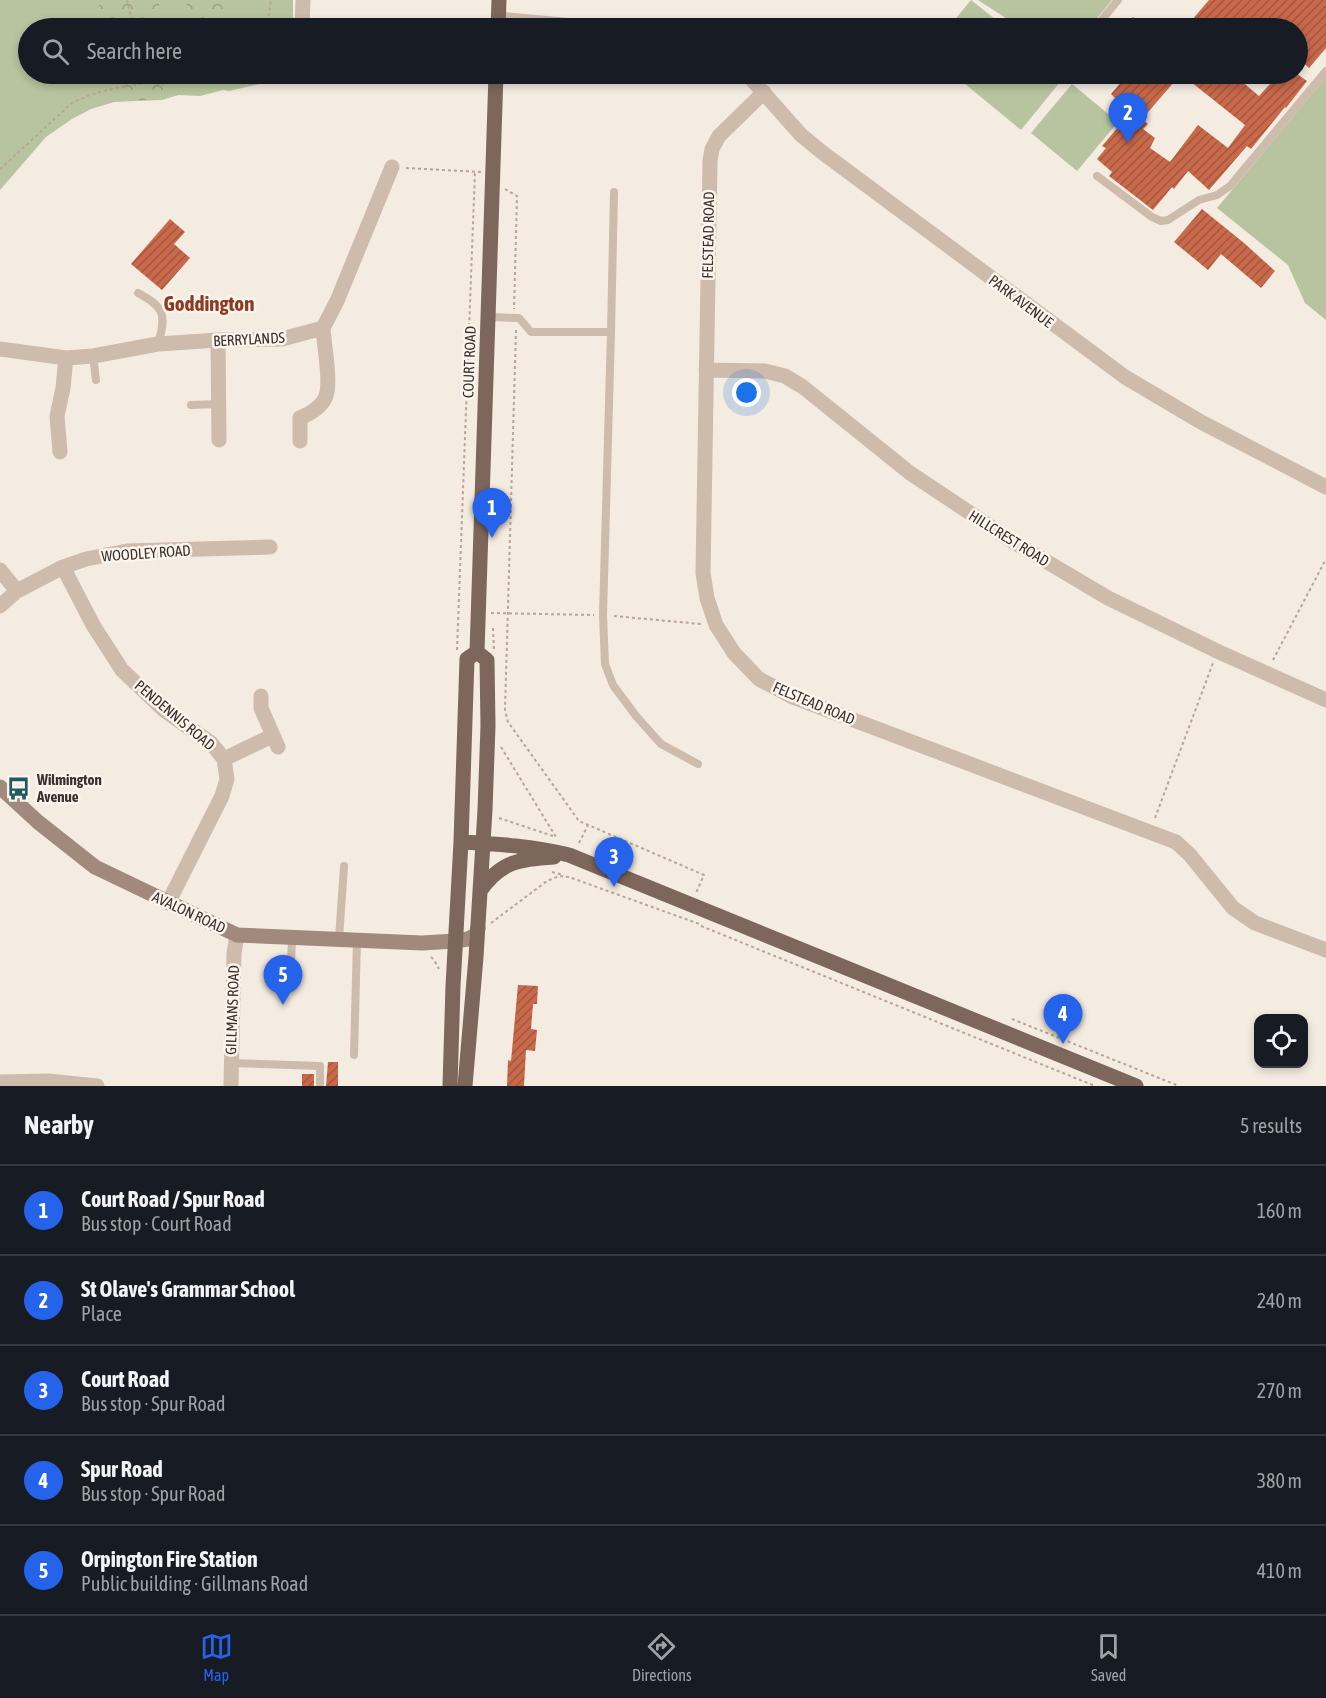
<!DOCTYPE html>
<html lang="en">
<head>
<meta charset="utf-8">
<style>
  body { margin:0; font-family:"Asap Condensed",sans-serif; background:#242831; color:#f1f3f6 }
  .controls { position:absolute; right:18px; bottom:18px; display:grid; overflow:hidden; border-radius:12px; box-shadow:0 3px 9px #0003 }
  .controls button { width:54px; height:54px; display:grid; place-items:center; padding:0; border:0; border-bottom:2px solid #363941; background:#171b24; color:#f1f3f6; font:30px sans-serif }
  .you { position:absolute; left:747px; top:393px; width:21px; height:21px; margin:-15px; border:4px solid #fff; border-radius:50%; background:#1a73e8; box-shadow:0 0 0 9px #1a73e833 }
  .badge { display:grid; place-items:center; width:39px; height:39px; border-radius:50%; background:#2563eb; color:#fff; font-size:20px; font-weight:700 }
  .pin { position:absolute; translate:-50% -50px; filter:drop-shadow(0 2px 3px #0008) }
  .pin::after { content:''; position:absolute; top:32px; width:21px; height:18px; background:inherit; clip-path:polygon(0 0,100% 0,50% 100%) }
  .list { margin:0; padding:0; list-style:none }
  h2 { display:flex; justify-content:space-between; align-items:center; height:78px; margin:0; padding:0 24px; font-size:26px }
  h2 small { font-size:20px; font-weight:400; color:#9ea1a6 }
  .list li { display:grid; grid-template-columns:39px 1fr auto; gap:18px; align-items:center; box-sizing:border-box; height:90px; padding:0 24px; border-top:2px solid #363941 }
  .list b { display:block; font-size:22px; white-space:nowrap }
  .list p { margin:0; font-size:20px; white-space:nowrap; color:#9ea1a6 }
  .list em { font-size:20px; font-style:normal; color:#9ea1a6 }
  .icon { flex:none; width:33px; height:33px; fill:none; stroke:currentColor; stroke-width:2; stroke-linecap:round; stroke-linejoin:round }
  .map { position:relative; flex:none; width:1326px; height:1086px; overflow:hidden }
  .search { position:absolute; background:#171b24; box-shadow:0 3px 9px #0003; left:18px; right:18px; top:18px; height:66px; display:flex; align-items:center; gap:15px; box-sizing:border-box; padding:0 21px; border-radius:33px; color:#9ea1a6; font-size:22px }
  .sheet { height:528px; background:#171b24 }
  nav { display:flex; justify-content:space-around; align-items:center; box-sizing:border-box; height:84px; border-top:2px solid #363941; background:#171b24; font-size:16px; color:#9ea1a6 }
  nav a { display:grid; justify-items:center; gap:3px }
  nav .on { color:#2563eb }
  .map>svg:first-child { display:block }
</style>
</head>
<body>
<div class="map">
<svg width="1326" height="1086" viewBox="0 0 1326 1086">
  <defs>
    <pattern id="forest-crowns" width="20" height="18" patternUnits="userSpaceOnUse" patternTransform="scale(1.5)"><rect width="20" height="18" fill="#b8c4a0"/><path d="M2 6a3 3 0 1 1 6 0M12 15a3 3 0 1 1 6 0" fill="none" stroke="#97a083"/></pattern>
    <pattern id="building-hatch" width="6" height="6" patternUnits="userSpaceOnUse" patternTransform="scale(1.5)"><rect width="6" height="6" fill="#c8694b"/><path d="M-1 1l2-2M0 6l6-6M5 7l2-2" fill="none" stroke="#a4573f"/></pattern>
  </defs>
  <rect width="100%" height="100%" fill="#f4ebe1"/>
  <!-- green -->
  <path fill="#b8c4a0" d="M0,0H293V28H28V74H289L264,83L229,91L223,90L200,96L178,95L161,100L114,102L91,109L72,119L46,137L0,190Z
    M971,0L1006,28H948Z
    M978,0H1112L1089,28H1021Z
    M953,74H1061L1065,76L1021,130Z
    M1326,77V320L1305,303L1288,265L1217,208Z
    M1072,84L1118,122L1077,171L1031,133Z"/>
  <!-- forest -->
  <path fill="url(#forest-crowns)" d="M98,0H158L164,28H107Z
    M185,0H226L224,8L203,20L187,5Z
    M120,74H173L178,95L161,100H128Z"/>
  <!-- building -->
  <path fill="url(#building-hatch)" fill-rule="evenodd" d="M1209,0H1326V48L1309,68L1298,58V28H1262L1257,24L1254,28H1185Z
    M1133,17L1147,28H1123Z
    M1128,74H1233L1259,96L1279,74H1297L1307,81L1286,108L1285,107L1251,149L1247,146L1209,190L1188,171L1174,189L1172,187L1153,210L1109,176L1112,172L1097,159L1106,148L1102,146L1130,113L1111,94ZM1181,74L1245,125L1228,148L1198,125L1170,162L1150,148L1155,138L1143,129L1148,124L1142,119Z
    M1202,209L1244,243L1275,271L1261,288L1221,254L1208,270L1174,242Z
    M170,219L185,232L174,244L190,258L162,290L131,264Z
    M518,985L538,986L537,1004H533L531,1029L537,1030L535,1051L526,1050L524,1086H507L508,1060L511,1061Z
    M328,1062H338V1086H326Z
    M302,1074H314V1086H302Z"/>
  <g fill="none" stroke-linecap="round" stroke-linejoin="round">
    <!-- path -->
    <path stroke="#b9a596" stroke-width="2" stroke-dasharray="3 3" stroke-linecap="butt" d="M127,0L130,13L137,28
      M267,28L271,0
      M347,74L364,77L458,74
      M155 80a5 5 0 1 1 10 0a5 5 0 1 1-10 0Z
      M165,78L184,74
      M406,168L481,172
      M0,169L73,102L90,95L107,90L155,81
      M505,189L517,196L514,309
      M516,330L505,710L508,722L579,821L704,875L696,893
      M491,613L594,615
      M614,616L701,624
      M493,628L494,649
      M457,650L475,171
      M1273,660L1326,559
      M501,747L556,837L558,838
      M499,818L553,836
      M1155,818L1213,663
      M579,843L588,825
      M552,872L564,875
      M491,923L547,881L559,876L569,877L702,925
      M701,926L1095,1086
      M431,957L434,960L439,969
      M1012,1019L1179,1086"/>
    <!-- lane -->
    <path stroke="#cdbbac" stroke-width="8" d="M1095,28L1118,0
      M1097,176L1152,217L1161,221L1168,220L1199,200L1217,195L1230,186L1326,71
      M138,293C164,307 167,314 158,344
      M488,317L519,318L531,332H611L603,615L605,664L613,685L636,716L661,744L698,764
      M611,332L614,192
      M93,356L96,380
      M191,405L219,404
      M339,939L344,866
      M291,963L292,938
      M354,1055L357,940
      M231,1063L320,1066V1086"/>
    <!-- street -->
    <path stroke="#cdbbac" stroke-width="15" d="M498,19L597,28
      M302,28L303,0
      M747,74L801,135L823,153L1125,377L1201,422L1326,487
      M764,92L719,136L712,149L710,161L703,573L707,598L716,625L734,653L759,679L793,697L1176,842L1190,855L1233,908L1255,923L1326,950
      M218,340L219,440
      M0,349L66,358L93,356L158,344L218,340L282,339L323,328L337,301L392,167
      M706,370L765,371L785,376L803,387L910,473L1012,541L1108,598L1219,652L1326,700
      M300,441V418C328,406 330,394 327,366C326,353 324,341 323,328
      M60,452L57,416L63,388L66,358
      M63,567L93,625L122,670L164,710L211,743L224,759L227,779L222,796L168,903
      M0,570L17,591
      M0,606L17,591L63,567L86,559L127,551L270,547
      M261,696V708L278,747
      M224,759L272,736
      M0,1082L48,1081L97,1086
      M231,1086L234,953L237,935"/>
    <!-- secondary -->
    <path stroke="#a18a7d" stroke-width="15" d="M0,787L38,822L95,867L237,935L422,943L455,941L468,939L476,935L478,928"/>
    <!-- primary -->
    <path stroke="#7d675c" stroke-width="15" d="M498,28L499,0
      M477,652L496,74
      M461,842C498,844 533,846 569,855L1136,1086
      M480,891C501,861 520,859 554,857
      M450,1086L453,986L461,842L467,659L477,652
      M465,1086L476,957L485,810L488,726L487,660L477,652"/>
  </g>
  <!-- icons -->
  <defs>
    <symbol id="bus-bare" viewBox="-9 -9 18 18"><path d="M-5-6H5V4H4V6H2V4H-2V6H-4V4H-5ZM-3.5-4V0h7V-4ZM-3.5 1.2v1.5H-2V1.2ZM2 1.2v1.5H3.5V1.2Z" fill="#1f5a5e" stroke="#fbf5ee" stroke-width="2.5" paint-order="stroke"/></symbol>
  </defs>
  <g fill-rule="evenodd">
    <use href="#bus-bare" x="2" y="772" width="33" height="33"/>
  </g>
  <g text-anchor="middle" dominant-baseline="central" stroke-width="5" stroke-linejoin="round" paint-order="stroke">
    <!-- street labels -->
    <g font-size="15" fill="#3b302b" stroke="#fbf5ee">
      <text transform="translate(708 235) rotate(-89)">FELSTEAD ROAD</text>
      <text transform="translate(1021 301) rotate(37)">PARK AVENUE</text>
      <text transform="translate(249 339) rotate(-3)">BERRYLANDS</text>
      <text transform="translate(469 362) rotate(-88)">COURT ROAD</text>
      <text transform="translate(1009 538) rotate(32)">HILLCREST ROAD</text>
      <text transform="translate(146 553) rotate(-4)">WOODLEY ROAD</text>
      <text transform="translate(814 703) rotate(23)">FELSTEAD ROAD</text>
      <text transform="translate(175 715) rotate(40)">PENDENNIS ROAD</text>
      <text transform="translate(189 912) rotate(25)">AVALON ROAD</text>
      <text transform="translate(232 1010) rotate(-88)">GILLMANS ROAD</text>
    </g>
    <!-- poi labels -->
    <g font-size="15" font-weight="bold" fill="#3b302b" stroke="#fbf5ee" text-anchor="start">
      <text x="37" y="779">Wilmington<tspan x="37" dy="17">Avenue</tspan></text>
    </g>
    <!-- district labels -->
    <g font-size="21" font-weight="bold" fill="#8c3b22" stroke="#fbf5ee">
      <text x="209" y="303">Goddington</text>
    </g>
  </g>
</svg>
<div class="controls">
<button><svg class="icon" aria-label="locate" viewBox="0 0 24 24"><circle cx="12" cy="12" r="6"/><path d="M12 2v4M12 18v4M2 12h4M18 12h4"/></svg></button>
</div>
<div class="you"></div>
<div class="pin badge" style="left:492px;top:538px">1</div>
<div class="pin badge" style="left:1128px;top:143px">2</div>
<div class="pin badge" style="left:614px;top:887px">3</div>
<div class="pin badge" style="left:1063px;top:1044px">4</div>
<div class="pin badge" style="left:283px;top:1005px">5</div>
<div class="search"><svg class="icon" aria-label="search" viewBox="0 0 24 24"><circle cx="10" cy="10" r="6"/><path d="M15 15l6 6"/></svg>Search here</div>
</div>
<section class="sheet">
<h2>Nearby<small>5 results</small></h2>
<ul class="list">
<li><span class="badge">1</span><div><b>Court Road / Spur Road</b><p>Bus stop · Court Road</p></div><em>160 m</em></li>
<li><span class="badge">2</span><div><b>St Olave's Grammar School</b><p>Place</p></div><em>240 m</em></li>
<li><span class="badge">3</span><div><b>Court Road</b><p>Bus stop · Spur Road</p></div><em>270 m</em></li>
<li><span class="badge">4</span><div><b>Spur Road</b><p>Bus stop · Spur Road</p></div><em>380 m</em></li>
<li><span class="badge">5</span><div><b>Orpington Fire Station</b><p>Public building · Gillmans Road</p></div><em>410 m</em></li>
</ul>
</section>
<nav>
<a class="on"><svg class="icon" aria-label="map" viewBox="0 0 24 24"><path d="M3 6l6-2 6 2 6-2v14l-6 2-6-2-6 2zM9 4v14M15 6v14"/></svg>Map</a>
<a><svg class="icon" aria-label="directions" viewBox="0 0 24 24"><path d="M12 3l9 9-9 9-9-9zM9 14v-3h6M13 9l2 2-2 2"/></svg>Directions</a>
<a><svg class="icon" aria-label="saved" viewBox="0 0 24 24"><path d="M7 4h10v16l-5-4-5 4z"/></svg>Saved</a>
</nav>
</body>
</html>
